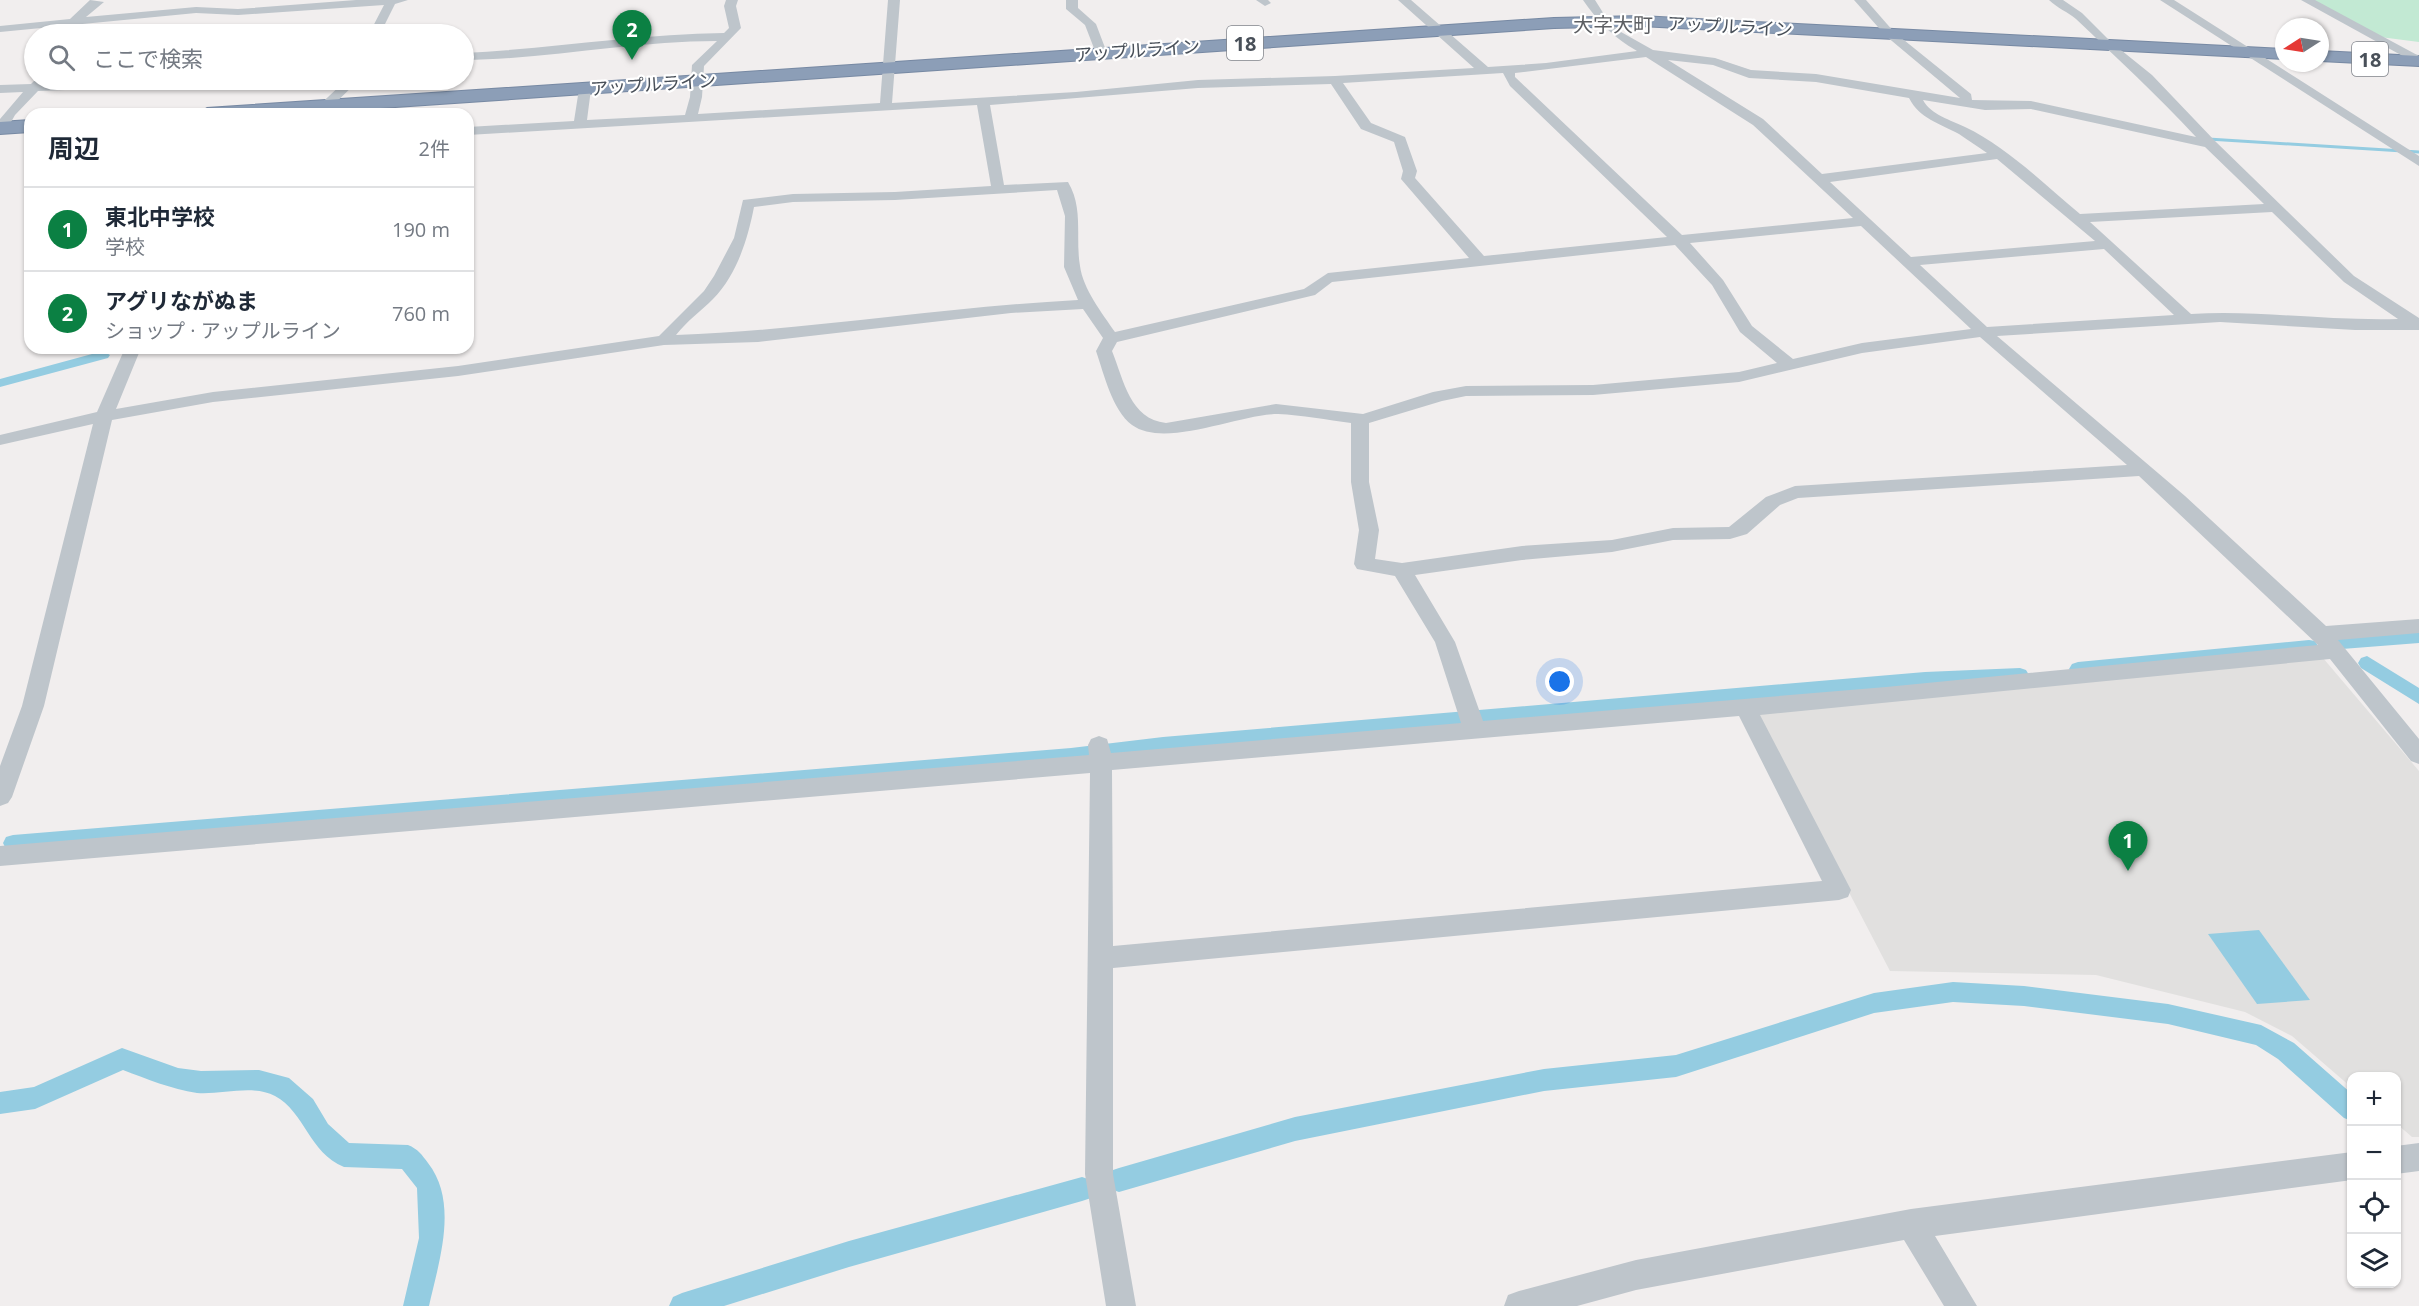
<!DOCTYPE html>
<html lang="ja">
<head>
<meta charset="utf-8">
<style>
  body { margin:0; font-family:"Open Sans","Noto Sans JP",sans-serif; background:#f6f6f7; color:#1f2937 }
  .controls { position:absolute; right:18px; bottom:18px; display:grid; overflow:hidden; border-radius:12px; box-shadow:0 2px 4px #0004 }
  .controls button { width:54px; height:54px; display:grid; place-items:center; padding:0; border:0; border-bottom:2px solid #e0e1e3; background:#fff; color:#1f2937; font:30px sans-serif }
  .compass { position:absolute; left:2275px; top:18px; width:54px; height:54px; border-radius:50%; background:#fff; box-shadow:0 2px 4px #0004; rotate:258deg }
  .you { position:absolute; left:1560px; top:682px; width:21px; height:21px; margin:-15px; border:4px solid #fff; border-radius:50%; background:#1a73e8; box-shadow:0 0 0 9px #1a73e833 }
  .badge { display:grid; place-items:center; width:39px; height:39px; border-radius:50%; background:#0b8043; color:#fff; font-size:20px; font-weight:700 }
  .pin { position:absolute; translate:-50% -50px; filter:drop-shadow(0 2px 3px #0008) }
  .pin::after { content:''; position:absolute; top:32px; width:21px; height:18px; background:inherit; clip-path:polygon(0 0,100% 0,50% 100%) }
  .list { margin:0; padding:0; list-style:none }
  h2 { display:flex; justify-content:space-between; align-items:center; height:78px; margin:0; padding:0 24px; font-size:26px }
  h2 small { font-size:20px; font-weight:400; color:#747a83 }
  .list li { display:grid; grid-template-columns:39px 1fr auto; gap:18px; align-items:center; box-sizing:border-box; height:84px; padding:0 24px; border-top:2px solid #e0e1e3 }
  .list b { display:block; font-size:22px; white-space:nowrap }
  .list p { margin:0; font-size:20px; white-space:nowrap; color:#747a83 }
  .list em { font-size:20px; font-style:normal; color:#747a83 }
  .icon { flex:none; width:33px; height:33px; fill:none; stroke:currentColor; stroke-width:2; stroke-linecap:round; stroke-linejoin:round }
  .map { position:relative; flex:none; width:2419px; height:1306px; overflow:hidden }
  .search { position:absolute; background:#fff; box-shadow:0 2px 4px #0004; left:24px; top:24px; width:450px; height:66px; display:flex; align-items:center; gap:15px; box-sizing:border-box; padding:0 21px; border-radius:33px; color:#747a83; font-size:22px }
  .panel { position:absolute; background:#fff; box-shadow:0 2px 4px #0004; left:24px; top:108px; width:450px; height:246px; border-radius:18px }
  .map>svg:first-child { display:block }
</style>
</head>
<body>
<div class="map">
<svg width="2419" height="1306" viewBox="0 0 2419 1306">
  <rect width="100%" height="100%" fill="#f1eeee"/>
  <!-- education -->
  <path fill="#e1e0df" d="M2323,658L2419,771V1137H2412L2397,1124L2396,1076H2352L2351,1087L2292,1036L2245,1012L2096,975L1890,971L1755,712Z"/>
  <!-- green -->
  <path fill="#c2e9d3" d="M2312,0H2419V42L2380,37Z"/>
  <!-- water -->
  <path fill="#94cce1" d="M2259,930L2310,1000L2257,1004L2208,934Z"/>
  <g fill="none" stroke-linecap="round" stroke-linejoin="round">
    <!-- stream -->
    <path stroke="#94cce1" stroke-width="3" d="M2208,139L2419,152"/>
    <!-- canal -->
    <path fill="#94cce1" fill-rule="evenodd" d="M103,351L110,355L108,358L0,387V379Z
      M2419,631V643L2342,649L2336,648L2333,643L2336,638L2342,637Z
      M2309,640L2315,641L2318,646L2315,651L2309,652L2078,676L2072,674L2069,669L2072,664L2078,662Z
      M2367,656L2419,688V704L2361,668L2358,663L2361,658Z
      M2020,668L2026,670L2029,675L2026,680L2020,682L1925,686L1163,751L1071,762L13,851L6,849L3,843L6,837L13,835L1071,748L1163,737L1925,672Z
      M1953,982L2024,986L2168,1004L2261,1025L2294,1043L2352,1094V1121L2344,1118L2278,1059L2256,1045L2168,1024L2024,1006L1953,1002L1874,1013L1676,1077L1544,1091L1295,1141L1119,1192L1110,1189L1107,1180L1110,1171L1119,1168L1295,1117L1544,1069L1676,1055L1874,993Z
      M122,1048L178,1068L201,1071L259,1070L289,1078L313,1099L328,1124L349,1143L408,1145C418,1149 422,1155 428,1163C459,1203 439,1261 429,1306H403L419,1238L417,1188L402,1169L344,1167C309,1153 305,1112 275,1096C253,1084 221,1095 197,1093C171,1089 147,1079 123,1070L35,1109L0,1114V1092L34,1087Z
      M1082,1177L1091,1180L1094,1189L1091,1198L1082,1201L849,1267L724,1306H669L673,1297L682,1293L849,1241Z"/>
    <defs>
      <path id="highway" d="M1640,16L2284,49V59L1640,26L1554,28L292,114H197L207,108L1554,18Z
        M2320,51L2419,56V66L2320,61Z
        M30,120V132L0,134V122Z"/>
    </defs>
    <!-- highway casing -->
    <use href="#highway" stroke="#7789a3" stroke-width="2"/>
    <!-- minor -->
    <path fill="#bec5cb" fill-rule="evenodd" d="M90,0L104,2L86,17L196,7L238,9L356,0H408L395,4L380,34H369L384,5L238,15L196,13L0,32V26L70,19Z
      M726,0H738L736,6L741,28L704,66L702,97L698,114L880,103L888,0H900L892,103L1076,92L1198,80L1335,76L1474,68L1398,0H1411L1488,67L1546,63L1637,51C1613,37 1599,23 1583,0H1595L1607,19L1621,32L1653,50L1715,58L1751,70L1816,74L1960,98L1886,36L1854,0H1866L1894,32L1971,94L1972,100L2031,101L2196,137C2158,96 2117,58 2076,19C2068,12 2057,8 2049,0H2063L2082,13L2111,42L2152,75L2215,141L2354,276L2419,318V330H2355L2220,322L1997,336L2185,496L2326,626L2419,619V633L2338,640L2419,739V764L2411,761L2330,659L1760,715L1851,890L1848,897L1839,900L1113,968V1174L1136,1306H1106L1085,1174L1090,773L0,866V846L1089,755L1088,745L1091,739L1099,736L1107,739L1111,753L1461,723L1435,642L1395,576L1357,569L1354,564L1359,530L1351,482V423C1327,420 1302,415 1278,414C1239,414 1165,449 1132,425C1112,410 1104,374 1096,351L1103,338L1083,309L1011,313L758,342L664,345L458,376L213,402L112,420L44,706L12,797L8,803L0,806V766L22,706L93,424L0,445V435L97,412L125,348H141L116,409L213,392L458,366L659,336L704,291L714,276L734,238L743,200L793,194L895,192L991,186L977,105L468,135V127L574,121L579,89L585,85L591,89L587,120L685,115L690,97L692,65L717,41C632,41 549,59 464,60V53C550,49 637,34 724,33L729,28L724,6ZM1646,57L1753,125L1853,218L1682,235L1515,77V73ZM1668,60L1713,65L1749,78L1816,82L1909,98C1920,119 1939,123 1959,134C1968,140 1978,147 1987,153L1822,174L1763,119ZM1503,73L1510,86L1667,237L1484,256L1415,178L1417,171L1405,137L1371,123L1343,83ZM1331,84L1361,129L1394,142L1403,171L1401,179L1469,258L1328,273L1304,289L1115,332C1102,313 1083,289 1080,266C1075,237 1084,209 1068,182L1004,185L990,105L1198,88ZM1923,100L1985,110L2031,109L2205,147L2264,204L2080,214C2044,184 2007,147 1965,127C1951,120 1931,115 1923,100ZM1997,159L2095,241L1911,257L1830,182ZM1057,190L1065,216L1064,267L1078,300C944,307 811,330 676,335C687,321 701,311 713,299C737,275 748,238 754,207L793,202L895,200ZM2272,212L2344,282L2398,319C2329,321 2260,310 2191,314L2090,222ZM1861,226L1971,329L1862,343L1793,359L1752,326L1723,280L1690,243ZM1675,245L1712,285L1740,332L1777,363L1739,372L1593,385L1466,386L1433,392L1363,414L1276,404L1166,423C1130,419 1124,381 1112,351L1117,342L1315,295L1332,282ZM2104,249L2174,315L1987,327L1920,265ZM1980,337L2127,465L1795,486L1766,497L1729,527L1673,528L1612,540L1522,546L1402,563L1375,559L1379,530L1369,482V423L1442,401L1466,396L1593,395L1739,382L1862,353ZM2139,476L2318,645L1886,687L1483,721L1455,642L1415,575L1522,560L1612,552L1673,540L1730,539L1747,534L1780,505L1798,498ZM1739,716L1822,881L1113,946L1112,770Z
      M1066,0H1078V8L1096,24L1107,53L1105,56H1097L1085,25L1066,9Z
      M1256,0H1268L1271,3L1265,6Z
      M2160,0H2174L2419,156V166Z
      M2301,0H2315L2419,56V65Z
      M35,80H43L45,83L146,80H233L227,84L38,91L15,115L6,131L0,132V119L23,92L0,93V85L31,84Z
      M346,80H359L324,114H310Z
      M2419,1143V1171L2396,1174V1146Z
      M2352,1152V1180L1935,1236L1977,1306H1944L1904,1240L1636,1290L1577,1306H1504L1508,1295L1519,1291L1636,1260L1911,1209Z"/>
    <!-- highway -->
    <use href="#highway" fill="#8c9eb7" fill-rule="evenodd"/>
  </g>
  <g text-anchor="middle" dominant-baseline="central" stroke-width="4.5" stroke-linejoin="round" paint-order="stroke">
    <!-- far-street labels -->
    <g font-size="18" fill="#495059" stroke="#fff">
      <text transform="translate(1730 26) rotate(3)">アップルライン</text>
      <text transform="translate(1137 50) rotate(-4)">アップルライン</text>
      <text transform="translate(653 84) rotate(-4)">アップルライン</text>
    </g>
    <!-- far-quarter labels -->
    <g font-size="20" fill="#5c5e62" stroke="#fff">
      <text x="1613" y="24">大字大町</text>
    </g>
    <!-- shield labels -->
    <g fill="#fff" stroke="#80848b" stroke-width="1.5">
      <rect x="1227" y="26" width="36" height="34" rx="4.5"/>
      <rect x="2352" y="42" width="36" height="34" rx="4.5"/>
    </g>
    <g font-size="20" font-weight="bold" fill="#495059">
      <text x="1245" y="43">18</text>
      <text x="2370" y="59">18</text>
    </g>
  </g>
</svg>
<div class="controls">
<button>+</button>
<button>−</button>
<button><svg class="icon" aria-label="locate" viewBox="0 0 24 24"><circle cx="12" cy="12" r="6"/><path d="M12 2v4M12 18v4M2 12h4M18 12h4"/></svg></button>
<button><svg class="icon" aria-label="layers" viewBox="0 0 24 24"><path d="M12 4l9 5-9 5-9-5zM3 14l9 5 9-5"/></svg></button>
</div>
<svg class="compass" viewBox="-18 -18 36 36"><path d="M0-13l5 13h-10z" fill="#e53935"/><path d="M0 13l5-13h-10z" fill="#747a83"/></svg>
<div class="you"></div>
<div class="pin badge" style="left:2128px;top:871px">1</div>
<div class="pin badge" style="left:632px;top:60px">2</div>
<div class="search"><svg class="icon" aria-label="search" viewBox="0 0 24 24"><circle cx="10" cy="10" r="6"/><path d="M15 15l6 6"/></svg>ここで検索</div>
<section class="panel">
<h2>周辺<small>2件</small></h2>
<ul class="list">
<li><span class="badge">1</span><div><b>東北中学校</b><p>学校</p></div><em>190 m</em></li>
<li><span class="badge">2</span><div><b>アグリながぬま</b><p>ショップ · アップルライン</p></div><em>760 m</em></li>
</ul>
</section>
</div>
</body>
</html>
